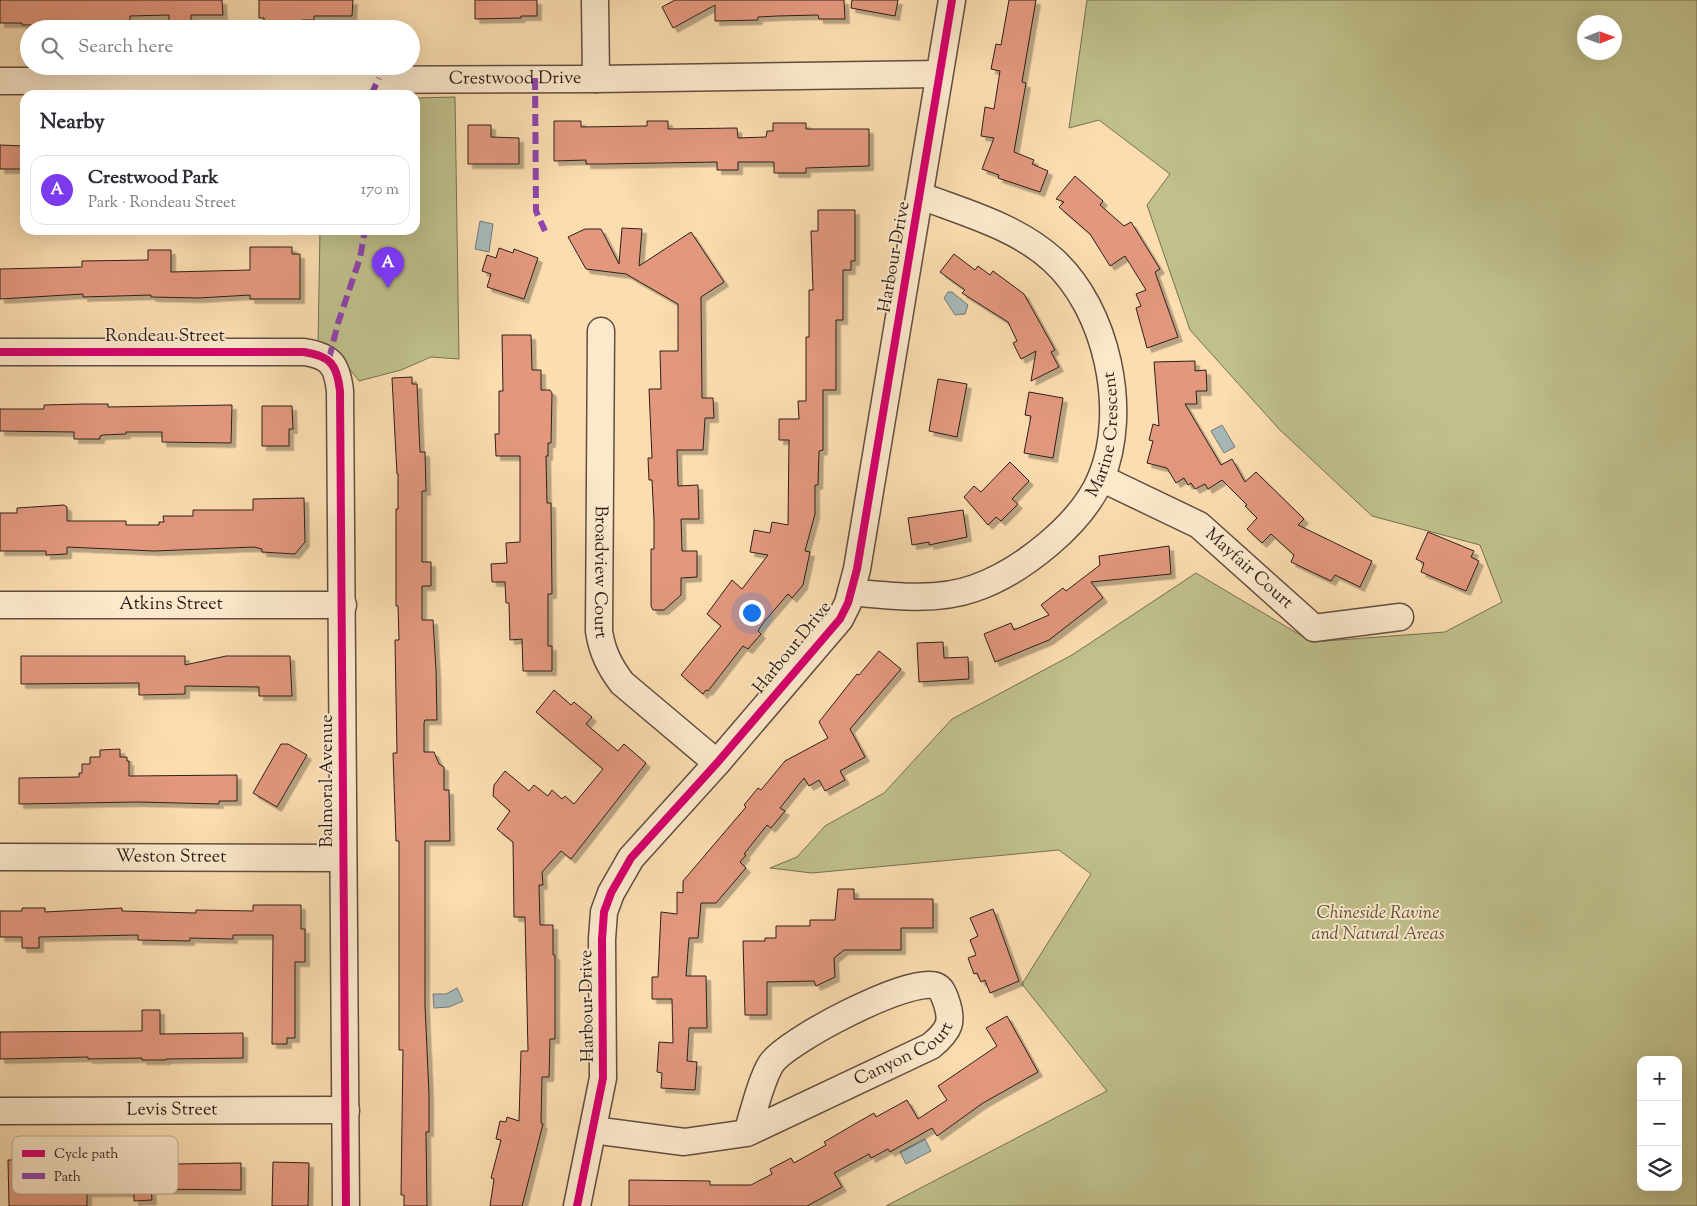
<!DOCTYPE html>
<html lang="en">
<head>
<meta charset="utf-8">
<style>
  body { margin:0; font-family:"Sorts Mill Goudy",serif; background:#f2f2f3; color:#2b2b33 }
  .controls { position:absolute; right:15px; bottom:15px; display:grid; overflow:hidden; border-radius:10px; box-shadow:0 5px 20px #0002 }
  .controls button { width:45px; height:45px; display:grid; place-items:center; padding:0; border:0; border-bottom:1px solid #e1e1e2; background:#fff; color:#2b2b33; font:25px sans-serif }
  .compass { position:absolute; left:1577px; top:15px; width:45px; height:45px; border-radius:50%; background:#fff; box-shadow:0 5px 20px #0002; rotate:89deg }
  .you { position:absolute; left:751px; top:612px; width:18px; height:18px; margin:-12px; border:4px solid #fff; border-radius:50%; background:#1a73e8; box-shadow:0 0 0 8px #1a73e833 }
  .badge { display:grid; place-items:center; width:32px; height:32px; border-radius:50%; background:#7c3aed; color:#fff; font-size:16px; font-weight:700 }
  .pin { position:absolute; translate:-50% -41px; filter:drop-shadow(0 1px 2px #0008) }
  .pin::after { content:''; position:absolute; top:26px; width:18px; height:15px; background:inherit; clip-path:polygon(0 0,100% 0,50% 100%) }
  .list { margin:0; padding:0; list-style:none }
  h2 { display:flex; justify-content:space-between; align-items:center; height:65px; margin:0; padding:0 20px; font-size:21px }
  h2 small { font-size:16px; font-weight:400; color:#7c7c81 }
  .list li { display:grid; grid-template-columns:32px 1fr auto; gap:15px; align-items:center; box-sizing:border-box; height:70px; margin:0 10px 10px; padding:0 10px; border:1px solid #e1e1e2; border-radius:15px }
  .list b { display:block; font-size:19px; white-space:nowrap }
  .list p { margin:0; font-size:16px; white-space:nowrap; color:#7c7c81 }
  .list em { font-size:16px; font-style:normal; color:#7c7c81 }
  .icon { flex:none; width:28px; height:28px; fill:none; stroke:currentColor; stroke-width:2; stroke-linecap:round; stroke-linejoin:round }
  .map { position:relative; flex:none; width:1697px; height:1206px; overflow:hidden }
  .search { position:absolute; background:#fff; box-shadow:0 5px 20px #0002; left:20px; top:20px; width:400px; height:55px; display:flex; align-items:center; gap:12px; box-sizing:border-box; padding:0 18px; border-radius:28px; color:#7c7c81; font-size:19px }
  .panel { position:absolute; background:#fff; box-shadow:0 5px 20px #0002; left:20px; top:90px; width:400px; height:145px; border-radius:15px }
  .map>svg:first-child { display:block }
</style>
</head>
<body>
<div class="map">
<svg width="1697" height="1206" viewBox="0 0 1697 1206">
  <defs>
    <filter id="shadow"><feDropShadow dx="4.5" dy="4.5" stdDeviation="0" flood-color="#0004"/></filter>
  </defs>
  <rect width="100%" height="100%" fill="#fbddb0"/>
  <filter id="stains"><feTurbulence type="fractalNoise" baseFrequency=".004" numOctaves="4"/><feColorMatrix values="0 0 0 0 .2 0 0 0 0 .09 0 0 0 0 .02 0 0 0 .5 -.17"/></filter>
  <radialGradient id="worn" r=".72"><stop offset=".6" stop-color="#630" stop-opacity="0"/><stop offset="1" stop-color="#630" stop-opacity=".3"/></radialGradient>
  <!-- green -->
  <path fill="#bfc08b" stroke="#767052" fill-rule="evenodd" d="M1087,0H1697V1206H886L1107,1091L1022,984L1091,874L1059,850L812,873L770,868L797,857L825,826L884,793L952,719L1072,655L1196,573L1312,642L1445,632L1502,602L1480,545L1372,516L1279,429L1190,330L1147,205L1170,174L1099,120L1069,128ZM1584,22H1614V52H1584ZM1641,1060H1678V1187H1641Z
    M455,97L459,359L431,357L401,370L359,381L334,349L318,346L320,230H415V98Z"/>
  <!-- water -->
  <path fill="#a5b8b8" stroke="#757b79" d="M480,221L493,224L489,252L475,249Z
    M948,292H952L968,305L965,314L955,315L944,298Z
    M1222,425L1235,447L1224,453L1211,431Z
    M457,988L463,1001L449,1007L434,1008L433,994H446Z
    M925,1139L931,1151L906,1164L900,1152Z"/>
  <!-- building -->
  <path fill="#e3987e" stroke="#2d1f1a" filter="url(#shadow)" d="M0,0H222L223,15H191V22H169V15L130,16V26H94V29H75V25H22V23H0Z
    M259,0H353L352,16H314V20H302V23H294L295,27L264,28V18H259Z
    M475,0H537V16H521V18L475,19Z
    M675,0H844L845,19H819L818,15L777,16L758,17V20L715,21V5L673,28L662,7Z
    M852,0H898L895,16L851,8Z
    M1009,0H1036L1022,82L1026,83L1014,152L1034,160L1032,164L1048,171L1040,192L998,178L999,175L982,169L994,138L981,136L985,107L994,109L1000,71L991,69L996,44L1001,45Z
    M554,121H581V127L647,126V121H668V129L737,128L738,138L766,137L767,131H773V123H806V129H869V166L806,168V173H774V162H738V170H717V162L603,164H586V160L554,161Z
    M468,125H491V137L519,138V164H468Z
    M0,145L25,146V169H0Z
    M1075,176L1103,201L1100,205L1124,226L1131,222L1160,269L1155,272L1178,337L1147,348L1136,308L1141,306L1136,294L1146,290L1125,256L1110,266L1090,234L1059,207L1064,202L1056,199Z
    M818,210H855V261H851V270H843V320H836V390H823V450L819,451L818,485H815V514L805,551L810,552L803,585L792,598L788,594L763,623L758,631L761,634L748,649L743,646L708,691L706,690L703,694L681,675L721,626L707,614L732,580L742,589L768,555L750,552L754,530L770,533L772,522L788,525L789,440H779V419H799L798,401H806V337H809V290H813L811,231H818Z
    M622,228L642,229L639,266L691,232L724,282L701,297L702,398H713L714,418H705L703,450H677L678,486L698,485L699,519H681L682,551H697V577L681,578V595L664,610H653L651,606V549H654V520L652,480H649L648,458H652L649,389H661L660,351H678V304L626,274L586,269L568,237L585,229H601L619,264Z
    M250,247H292V254H300V299H250V295L199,298L151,297V295L83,297V294L0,299V269L82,267V261L148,260V250H171V272L250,270Z
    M499,248L513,253L514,249L538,258L524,299L487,287L491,274L482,271L487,255L496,258Z
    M954,254L975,270L978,266L990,275L993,271L1024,294L1055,350L1051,352L1059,367L1031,381L1036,351L1021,359L1013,343L1017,341L1008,322L962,293L965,290L940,272Z
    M502,335H531L532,370H541V390H550L552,393L551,443H548V456H546L547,503H551L552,594H548V646H552V671H523L522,639L510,640L509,603H506L505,582H492L491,564L507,563L506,543L520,542V456H496L495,434H499V391H503Z
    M1195,361V371L1206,370L1207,391H1196L1197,404H1185L1221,465L1232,459L1245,482L1256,472L1304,519L1298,525L1372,561L1360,587L1335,575L1331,581L1291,562L1294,555L1271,534L1262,543L1247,529L1257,518L1245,506L1247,505L1222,480L1208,489L1205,484L1195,489L1191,483L1188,485L1184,478L1176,483L1167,468L1147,463L1153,441L1149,440L1153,424L1159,426L1154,362Z
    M412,377V384H417L420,452H425L426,491H422V562H431V586H422V620H433L436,670L437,720H425L424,723V752H434L439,764L444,767V790H449L450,841H425V1005L429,1094V1132H426L427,1206H404V1195H401L403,1050H399V841H396L393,753H397L395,640H399L398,606H396V509H398V474H397L392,378Z
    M938,379L967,384L957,437L929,431Z
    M1029,392L1063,398L1053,458L1024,453L1031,416L1025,415Z
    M84,404H108V407L232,405L231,443L162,442V432H126V434L103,435L100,436V439H74V432L0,431V409H44V405Z
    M262,406H292L293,429H289V446H262Z
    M1010,462L1029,481L1012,499L1018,504L1001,521L996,517L988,525L964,497L974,486L981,492Z
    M304,498L305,542L295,554L262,552V549L254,547L154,551L67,547V554L46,555V551H0V513H17V508L64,505L67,507V521H126V525H159V522H164L163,516H193V510H253V499Z
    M963,510L967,537L929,545V542L912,545L908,518Z
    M1428,532L1474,551L1471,557L1479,561L1466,591L1421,572L1424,563L1416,559Z
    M1169,546L1171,574L1091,582L1103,598L1049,640L995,662L984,634L1011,623L1014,630L1049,615L1041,605L1063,588L1066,591L1100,565L1099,556Z
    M943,642L944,658L968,657L969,679L919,682L917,643Z
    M879,651L901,669L850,729L865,757L840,771L845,780L825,791L819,780L809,786L804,778L780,808L785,811L771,828L767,825L744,854L746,855L740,862L746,868L716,903H701L698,938H689L686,976H706L707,1028H689L687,1061L697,1062L695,1090L661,1088L662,1073L657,1072L659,1042L673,1043L672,999H652V977H658L661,912L677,914V892L683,893V881L746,807L744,805L758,788L761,790L785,761L828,738L819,722L857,674L859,675Z
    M21,656H185V665L226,656H290L292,696H259V687L185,686V694L139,695V683L21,684Z
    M554,690L571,705L574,702L592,717L586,724L618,751L624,744L646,763L571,859L561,851L542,872L543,885H539L540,925H553V955H555V1039H550L549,1077H542L541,1123L543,1124L522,1206H490L494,1179L491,1178L501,1140L496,1139L500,1121L506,1122L507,1117L519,1121L521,1051H528L525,917H514L513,842L497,829L510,811L493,796L494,785L505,771L529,791L534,785L548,796L552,790L562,799L565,796L574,804L603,769L536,712Z
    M281,744H288L307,755L277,807L253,793Z
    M120,749V757H127V761H129V776L237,775V801H219V804L137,802L19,804V778L79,777V773H82V764H90V757H100V750Z
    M838,889H854V899H933V928H901V950H844L834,958L835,977L816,986L814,981L767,982V1015H745L743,941H765V938H776V926H810V920H835Z
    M253,905H301V929H305V962H295V1038H287V1044H272L273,935H233V939L190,938V941L138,940V935L39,937V948H22V937H0V911H22V908H45V912L122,908V911L196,913V910L253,911Z
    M993,909L1019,981L990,993L985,980L981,982L977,973L974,974L968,958L976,955L970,940L978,936L970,918Z
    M142,1010H160V1034L243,1033V1058L166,1059V1060H142V1058L88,1059V1057L0,1059V1032L142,1031Z
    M1007,1016L1038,1072L983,1103L937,1136L932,1128L890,1152L888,1149L871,1158L869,1154L834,1173L842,1187L807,1206H629V1180L710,1181V1185H751L772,1174L770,1169L791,1158L794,1163L826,1145L824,1142L853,1125L874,1113L876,1117L907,1100L918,1119L947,1100L938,1086L997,1046L986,1028Z
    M8,1160H58V1165L91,1166H134V1163L151,1161H175V1164L241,1163V1190L151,1189L152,1200L134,1201V1192H87V1206H9Z
    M273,1162L309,1163L308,1206H272Z"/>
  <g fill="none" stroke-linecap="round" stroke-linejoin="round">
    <defs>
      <g id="minor">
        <path d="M595,0L596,79"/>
        <path id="s1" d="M0,81L596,79L939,74"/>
        <path id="s2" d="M601,331L599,631C602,652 610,667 622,683L717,763"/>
        <path d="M0,352H304C331,356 337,365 340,391L346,1206"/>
        <path id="s3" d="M1101,478L1199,525L1314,628L1400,617"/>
        <path id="s4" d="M851,592C891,596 937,602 975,588C1021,572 1082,524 1101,478C1129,411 1107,309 1053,260C1017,227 966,213 921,196"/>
        <path id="s5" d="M0,605H343"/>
        <path id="s6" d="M0,857L343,858"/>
        <path id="s7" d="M0,1111L346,1110"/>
        <path id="s8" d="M593,1130L684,1142L747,1133L931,1046C950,1030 954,1022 945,998C943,993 941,988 936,986C912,975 785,1041 771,1064C761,1080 753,1114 747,1133"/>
        <path d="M577,1206L603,1078L602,939L604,912L611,893L631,858L717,763L840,619L848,603L857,569L952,0"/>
      </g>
    </defs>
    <!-- minor casing -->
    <use href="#minor" stroke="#604e40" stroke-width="29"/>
    <!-- minor -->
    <use href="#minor" stroke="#fce9cc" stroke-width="26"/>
    <!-- quiet -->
    <path stroke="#8e44ad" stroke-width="6" stroke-dasharray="12 6" stroke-linecap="butt" d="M535,78L536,211L545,231
      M371,95L379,78
      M329,359L338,323L360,258L365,230"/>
    <defs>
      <path id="cycleway" d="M0,352H304C331,356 337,365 340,391L346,1206
        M577,1206L603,1078L602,939L604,912L611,893L631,858L717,763L840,619L848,603L857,569L952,0"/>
    </defs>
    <!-- cycleway casing -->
    <use href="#cycleway" stroke="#fce9cc" stroke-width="11"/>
    <!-- cycleway -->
    <use href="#cycleway" stroke="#d6006c" stroke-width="8"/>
  </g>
  <g text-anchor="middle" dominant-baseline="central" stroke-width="4" stroke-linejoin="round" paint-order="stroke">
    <!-- street labels -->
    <g font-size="18" fill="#2d1f1a" stroke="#fce9cc">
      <text stroke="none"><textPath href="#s1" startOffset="515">Crestwood Drive</textPath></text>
      <text transform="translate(895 257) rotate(-80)">Harbour Drive</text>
      <text x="165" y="337">Rondeau Street</text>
      <text stroke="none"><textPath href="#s4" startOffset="340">Marine Crescent</textPath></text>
      <text stroke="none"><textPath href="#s3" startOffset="175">Mayfair Court</textPath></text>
      <text stroke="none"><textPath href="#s2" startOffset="241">Broadview Court</textPath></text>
      <text stroke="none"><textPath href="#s5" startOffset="171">Atkins Street</textPath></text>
      <text transform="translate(793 648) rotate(-51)">Harbour Drive</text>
      <text transform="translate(328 781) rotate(-90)">Balmoral Avenue</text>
      <text stroke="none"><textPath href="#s6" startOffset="171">Weston Street</textPath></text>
      <text transform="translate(588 1006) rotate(-91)">Harbour Drive</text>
      <text stroke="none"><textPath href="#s8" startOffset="332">Canyon Court</textPath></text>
      <text stroke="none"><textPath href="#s7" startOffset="172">Levis Street</textPath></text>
    </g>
    <!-- park labels -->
    <g font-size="18" font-style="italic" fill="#594f3c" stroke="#fce9cc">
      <text x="1378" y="914">Chineside Ravine<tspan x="1378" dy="21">and Natural Areas</tspan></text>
    </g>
  </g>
  <!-- legend -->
  <rect x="12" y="1136" width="166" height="58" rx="8" fill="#fce9cc" stroke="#beac97" stroke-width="1"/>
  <rect x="22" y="1150" width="23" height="7" fill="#d6006c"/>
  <rect x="22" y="1173" width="23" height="6" fill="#8e44ad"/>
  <g font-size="14" fill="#2d1f1a">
    <text x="54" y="1158">Cycle path</text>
    <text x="54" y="1181">Path</text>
  </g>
  <rect width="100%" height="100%" filter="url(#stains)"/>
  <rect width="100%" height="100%" fill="url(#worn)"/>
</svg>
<div class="controls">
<button>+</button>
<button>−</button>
<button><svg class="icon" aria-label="layers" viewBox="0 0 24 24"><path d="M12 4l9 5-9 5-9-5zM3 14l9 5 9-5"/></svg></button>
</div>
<svg class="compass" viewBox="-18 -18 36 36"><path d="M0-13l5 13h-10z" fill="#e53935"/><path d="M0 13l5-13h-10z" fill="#7c7c81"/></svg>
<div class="you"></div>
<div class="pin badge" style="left:388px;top:288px">A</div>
<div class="search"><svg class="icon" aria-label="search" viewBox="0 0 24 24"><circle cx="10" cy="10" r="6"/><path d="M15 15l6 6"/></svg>Search here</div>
<section class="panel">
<h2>Nearby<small></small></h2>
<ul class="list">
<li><span class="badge">A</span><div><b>Crestwood Park</b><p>Park · Rondeau Street</p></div><em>170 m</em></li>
</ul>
</section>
</div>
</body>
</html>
